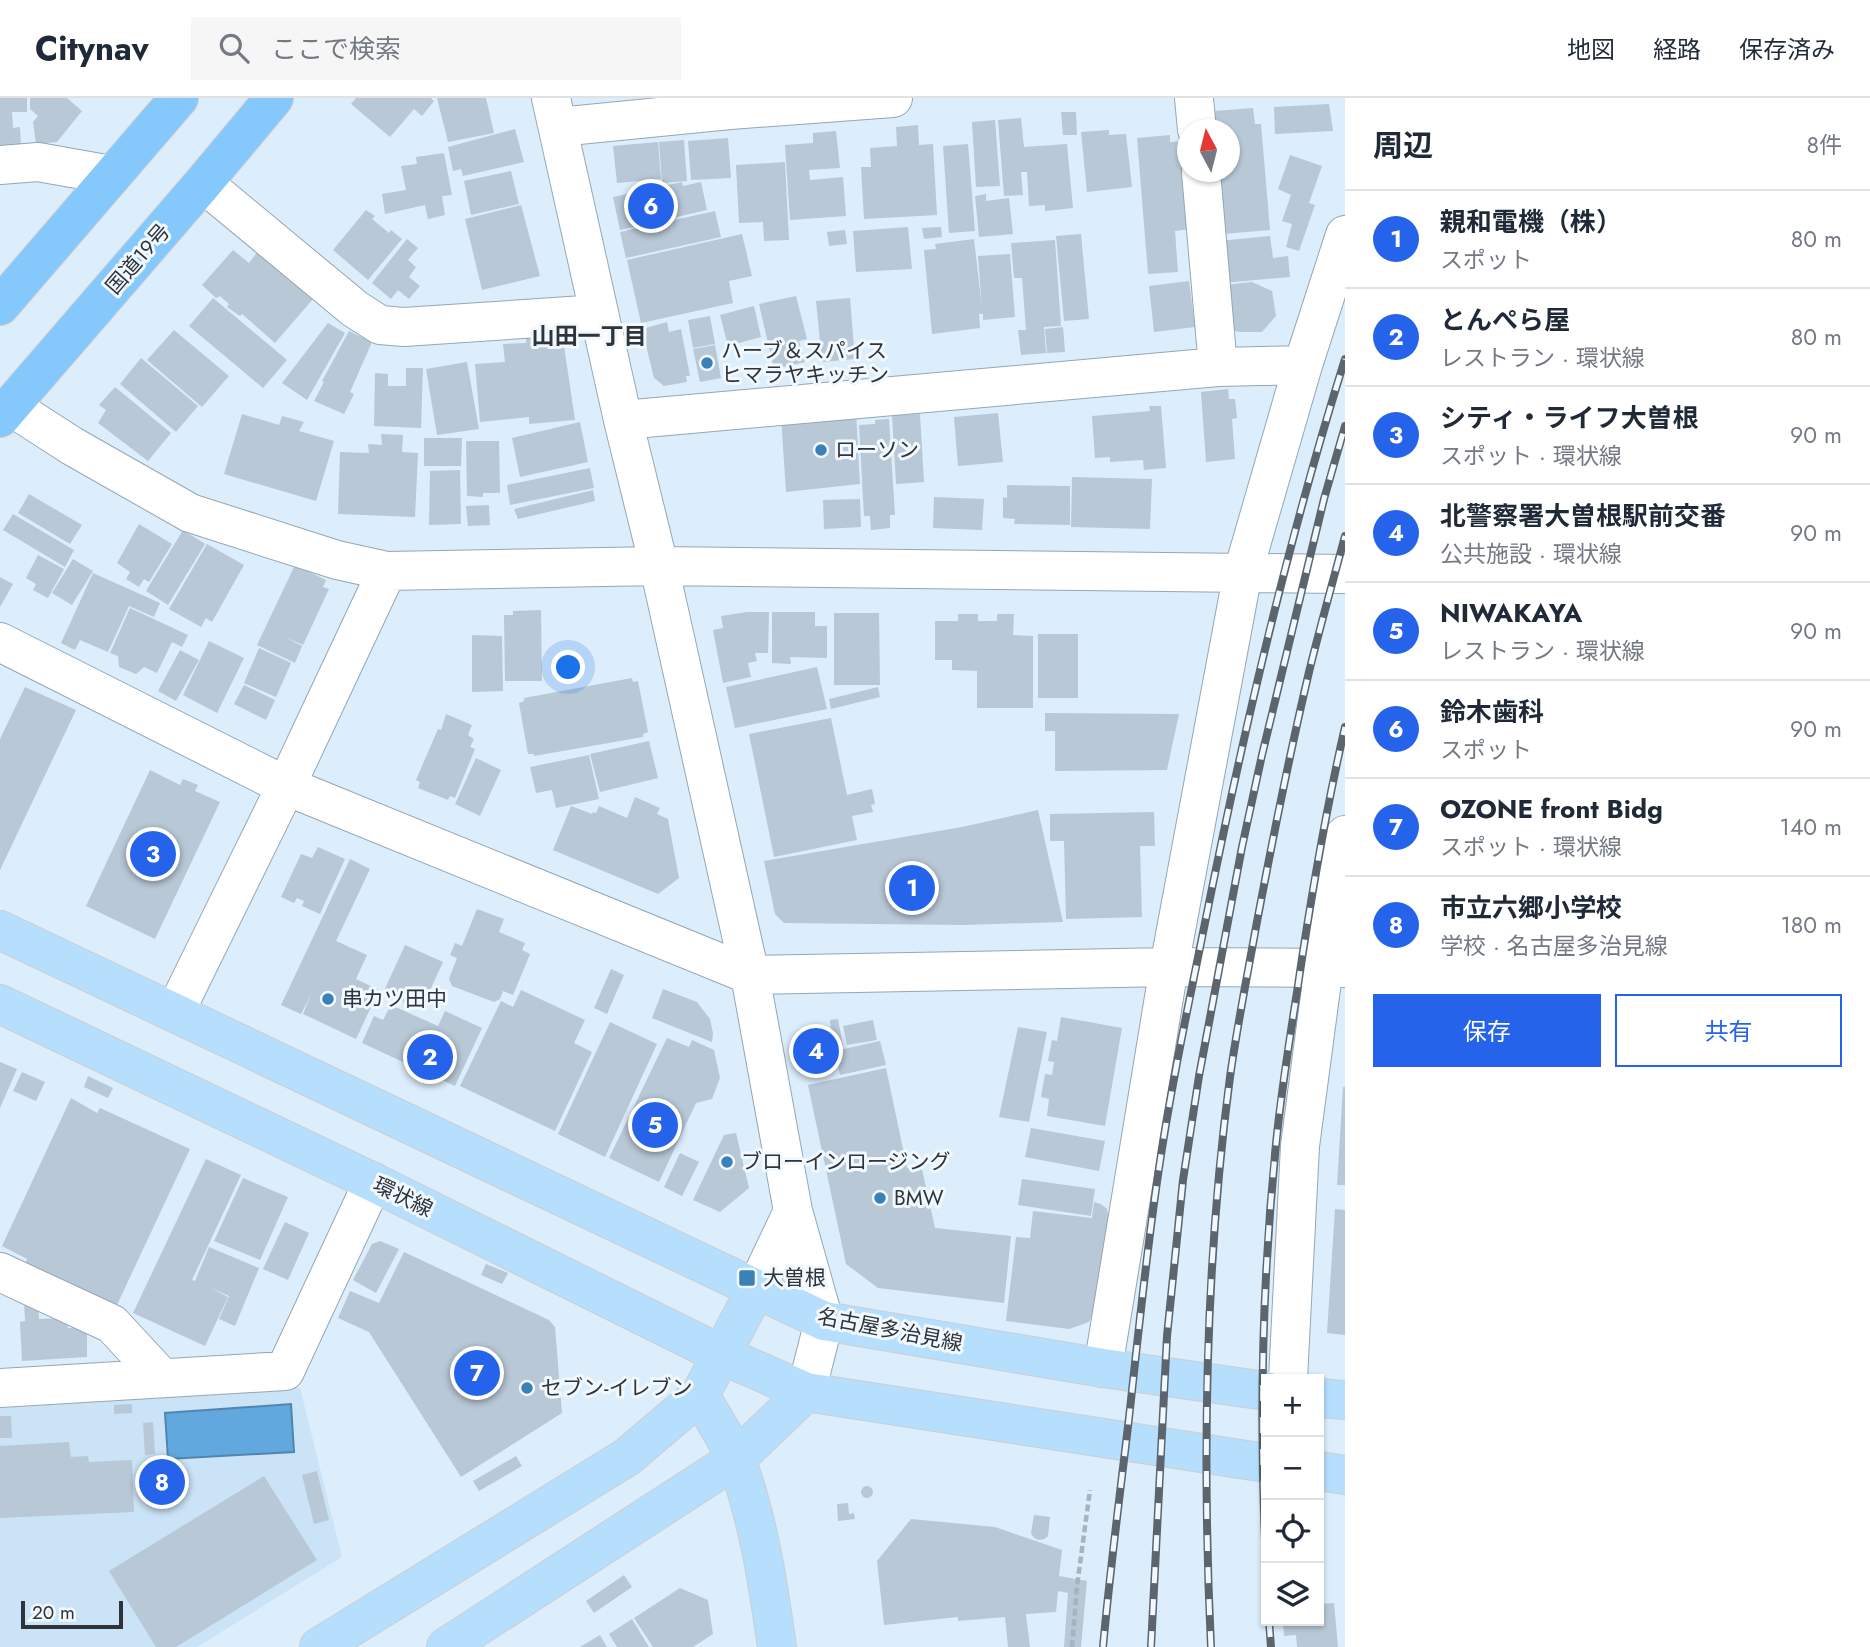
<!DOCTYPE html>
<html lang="ja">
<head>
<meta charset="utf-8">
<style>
  body { margin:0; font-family:Jost,"Noto Sans JP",sans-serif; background:#f6f6f7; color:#1f2937 }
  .controls { position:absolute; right:21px; bottom:21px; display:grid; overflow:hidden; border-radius:0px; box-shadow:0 2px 5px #0004 }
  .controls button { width:63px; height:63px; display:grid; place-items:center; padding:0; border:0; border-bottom:2px solid #e0e1e3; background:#fff; color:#1f2937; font:35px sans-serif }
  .compass { position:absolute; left:1177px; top:21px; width:63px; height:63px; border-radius:50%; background:#fff; box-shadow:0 2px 5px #0004; rotate:353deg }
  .scale { position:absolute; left:21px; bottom:18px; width:102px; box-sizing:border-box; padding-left:7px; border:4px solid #2e343a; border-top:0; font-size:19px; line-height:24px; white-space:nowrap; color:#2e343a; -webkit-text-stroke:5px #f2f9fe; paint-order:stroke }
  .you { position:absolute; left:569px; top:570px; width:24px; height:24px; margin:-18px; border:5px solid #fff; border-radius:50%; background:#1a73e8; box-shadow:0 0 0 10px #1a73e833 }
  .badge { display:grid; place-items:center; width:46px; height:46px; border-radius:50%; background:#2563eb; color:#fff; font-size:23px; font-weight:700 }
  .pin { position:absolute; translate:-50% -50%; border:4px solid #fff; box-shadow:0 2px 7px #0006 }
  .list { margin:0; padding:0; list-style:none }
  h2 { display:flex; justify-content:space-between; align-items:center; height:91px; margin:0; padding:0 28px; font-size:30px }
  h2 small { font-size:23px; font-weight:400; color:#747a83 }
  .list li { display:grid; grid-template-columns:46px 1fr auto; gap:21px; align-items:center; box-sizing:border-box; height:98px; padding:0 28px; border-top:2px solid #e0e1e3 }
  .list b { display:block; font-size:26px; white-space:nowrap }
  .list p { margin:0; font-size:23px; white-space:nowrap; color:#747a83 }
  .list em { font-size:23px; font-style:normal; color:#747a83 }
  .actions { display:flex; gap:14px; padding:21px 28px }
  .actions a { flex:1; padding:16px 0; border:2px solid #2563eb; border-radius:0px; text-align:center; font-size:24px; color:#2563eb }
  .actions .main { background:#2563eb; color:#fff }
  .icon { flex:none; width:38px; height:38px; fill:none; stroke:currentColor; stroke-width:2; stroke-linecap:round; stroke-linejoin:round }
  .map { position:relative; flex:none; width:1345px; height:1549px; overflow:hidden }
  header { display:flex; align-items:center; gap:42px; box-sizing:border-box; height:98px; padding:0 35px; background:#fff; border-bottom:2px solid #e0e1e3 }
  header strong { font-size:33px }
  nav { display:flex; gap:38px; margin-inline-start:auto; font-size:24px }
  .search { width:490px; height:63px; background:#f6f6f7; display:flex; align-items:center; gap:18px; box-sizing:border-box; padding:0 24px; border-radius:0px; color:#747a83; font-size:26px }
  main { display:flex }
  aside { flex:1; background:#fff }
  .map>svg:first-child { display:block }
</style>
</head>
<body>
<header>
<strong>Citynav</strong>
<div class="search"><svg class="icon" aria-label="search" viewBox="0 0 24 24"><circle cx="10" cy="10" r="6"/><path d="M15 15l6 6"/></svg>ここで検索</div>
<nav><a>地図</a><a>経路</a><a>保存済み</a></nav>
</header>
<main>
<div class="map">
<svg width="1345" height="1549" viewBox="0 0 1345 1549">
  <rect width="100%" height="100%" fill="#dcedfb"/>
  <!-- built -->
  <path fill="#cbe3f6" d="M300,1290L342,1459L197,1549H0V1310Z"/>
  <!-- water -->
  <path fill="#61a8de" stroke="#5285ad" stroke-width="2" d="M291,1306L294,1354L168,1361L165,1315Z"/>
  <!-- building -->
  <path fill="#b8c8d6" d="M0,0H27V14H12L13,30L20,29L21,48L0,49Z
    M30,0H67L82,13L57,44L36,46L33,24L38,18L30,11Z
    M356,0H431L434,3L422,18L414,11L390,39L351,6Z
    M437,0H486L494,35L448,44Z
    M1329,6L1333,33L1275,36L1274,9Z
    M1253,10L1255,26H1261L1270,132L1223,136L1219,74H1230V32H1216L1214,13Z
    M1061,14H1076L1077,37H1063Z
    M1021,20L1024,49L1067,46L1073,110L1045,113V107L1029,108L1027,74H1021L1023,97L1004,98L998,22Z
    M995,22L1000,88L976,89L972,24Z
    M918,27L919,47L933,46L937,117L864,121L861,69H871L870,50L897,48L896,29Z
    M515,31L524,64L463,78L461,71L453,73L448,49Z
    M1109,32V37L1126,36L1132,89L1087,94L1081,34Z
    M836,33L840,70L809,72L810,82L843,79L846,118L790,122L785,47L813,45V35Z
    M1170,37V44L1183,43L1191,131L1175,133L1178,174L1148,176L1137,40Z
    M728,40L731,80L691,82L688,43Z
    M684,42L687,83L662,85L659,44Z
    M658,44L661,81L617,85L613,48Z
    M968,46L975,133L949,135L943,48Z
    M444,55L452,97L442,98L445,117L428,121L425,107L385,116L382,96L406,92L401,68L417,66L416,59Z
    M1290,57L1322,68L1309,105L1315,107L1299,153L1286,149L1292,126L1282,123L1291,97L1278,91Z
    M785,64L789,142L764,143L763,124L739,125L736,67Z
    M511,73L519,106L471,117L464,83Z
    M682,84L683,88L701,84L707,112L620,132L613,99Z
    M986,96V103L1009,100L1013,136L979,139L975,98Z
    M521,107L540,178L482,192L465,121Z
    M366,112L375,118L372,121L389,135L391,132L402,141L368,182L333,152Z
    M715,113L721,139L626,160L620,134Z
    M908,129L912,171L856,174L853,133Z
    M941,129L942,139L924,141L922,130Z
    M845,132L847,146L829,148L827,134Z
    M742,136L752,178L729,183L733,205L641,225L627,162Z
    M1081,136L1089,221L1064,223L1056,138Z
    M1270,138L1273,160L1288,158L1290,179L1223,185L1219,143Z
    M407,141L418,150L408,162L416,169L409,179L420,188L409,201L398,192L391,201L372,185Z
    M974,141L982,210L978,158L1010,156L1015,219L983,222V216H979L980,230L932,236L924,152L936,151L935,146Z
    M1055,142L1061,228L1044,229L1046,255L1021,257L1018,232H1026L1022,180H1014L1011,145Z
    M233,152L249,165L258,153L313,201L275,245L242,216L240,218L227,209L229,206L220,198L216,200L202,187Z
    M1189,183L1195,229L1154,234L1149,188Z
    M1252,184L1272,193L1276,218L1262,234H1239L1229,231L1224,187Z
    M796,198L807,241L799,243L805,264L774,271L759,206Z
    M213,200L287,262L263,290L189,228Z
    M850,200L855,261L822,264L816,203Z
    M754,208L761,239L728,248L720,217Z
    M710,218L715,246L693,250L688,222Z
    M667,224L669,234L681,231L690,278H686L687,284L664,288L654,280L642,231Z
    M328,225L345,235L307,302L282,285Z
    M1063,229L1065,254L1047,255L1045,231Z
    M174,232L229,278L202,309L147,262Z
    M349,233L372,244L350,294L354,296L344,316L314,303L324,284L322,283Z
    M548,237L564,248L575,322L529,326V319L480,324L475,266L505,264L503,246L526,245V238Z
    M715,247L721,280L700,284L693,251Z
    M141,260L198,308L176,334L120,286Z
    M467,264L479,331L437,337L426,271Z
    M406,270H423L421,330L374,328L375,275L388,276V288H406Z
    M115,289L171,335L148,363L98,325L106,312L99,307Z
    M1228,291L1229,301H1235L1237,320L1232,321L1235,361L1206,364L1201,294Z
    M1149,308H1161L1166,370L1144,372L1143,362L1110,364V359L1095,360L1092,318L1150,313Z
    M856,313L860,386L786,394L781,319Z
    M998,315L1003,364L958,368L954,319Z
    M242,316L279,327L282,318L304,324L299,333L334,343L316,403L224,376Z
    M920,316L924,384L896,386L892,317Z
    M889,321L895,417H890V430L871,432L870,418H864L859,327L875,326V322Z
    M580,324L588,364L520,379L512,340Z
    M381,336L403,337L402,354L418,355L415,419L338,416L340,354L369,355L368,346L382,347Z
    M424,340H462L461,368H424Z
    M466,343H499L500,395H483V399L467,398Z
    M590,370L594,390L510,407L507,387Z
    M460,372L461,426L429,427L430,373Z
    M1072,379L1152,381L1150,431L1071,429Z
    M1007,387L1070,388V427L1014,426L1015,421L1003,420V399L1007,400Z
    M593,392L595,403L518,421L514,411Z
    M29,396L82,427L70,446L18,415Z
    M934,399L984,401L982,432L933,430Z
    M860,401L861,429L824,431L823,402Z
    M489,407L490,427L468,428L466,408Z
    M13,416L74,452L65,469L3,432Z
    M139,426L172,446L149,484L144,481L139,489L126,481L130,474L117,465Z
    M183,432L205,446L168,507L146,493Z
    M207,446L244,467L212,524L206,520L201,529L169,511Z
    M38,457L64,471L48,500L33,492L36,486L26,480Z
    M73,461L93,473L72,507L52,495Z
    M295,467L326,482L323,489L329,491L303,547L285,539L302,548L295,565L257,547Z
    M93,475L160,505L154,519L129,508L108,554L80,542L75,552L61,545Z
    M0,479L13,486L0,509Z
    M130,510L188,537L182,549L172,544L157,575L144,569L136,576L119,569L118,558L110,555Z
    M541,512L542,583H505L504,517H513V513Z
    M747,514H769L768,555H755L757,563L748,565L751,579L723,585L713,532L723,530L721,518Z
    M772,514H815V528H827V560L790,559L791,566L772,565Z
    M834,515H879L880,587H834Z
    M958,516H978V523H997V516H1014L1013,537L1033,538V610H977V573L952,572V562H935V523H958Z
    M1038,536H1078V600H1038Z
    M472,537L502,538L503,593L472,594Z
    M209,543L244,560L217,615L183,597Z
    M259,550L291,565L276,599L244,585Z
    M180,552L199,562L176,603L158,593Z
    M817,569L827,611L735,630L726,589Z
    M632,580L633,584L638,583L648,634L643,636V639L534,658V656H528L519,605L524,603V600Z
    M244,587L275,602L266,622L234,606Z
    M25,589L76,612L0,772V641Z
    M878,589L880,599L831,611L829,601Z
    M1045,615L1179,616L1167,672L1055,673V633H1045Z
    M446,616L472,627L468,637L474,641L470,649L475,651L455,700L450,698L448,702L418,690L420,684L416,682L438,631L441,632Z
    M831,620L847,697L872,691L875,706L871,707L873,714L852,718L857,742L774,759L749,636Z
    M649,643L658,680L600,694L590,656Z
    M589,657L599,701L556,710L552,692L536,695L530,669Z
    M476,660L501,672L480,718L455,706Z
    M150,672L180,687L183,681L198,687L195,693L220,704L155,841L86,808Z
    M635,699L660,710L657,716L668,721L679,780L658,796L553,752L571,708L592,716L593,714L596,715L599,708L627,720Z
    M1038,712L1063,824L964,827L784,825L775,816L764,763L962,729Z
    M1154,714L1155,748H1140L1142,819L1066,821L1064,743H1050V716Z
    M318,749L345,761L320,816L302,808L304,803L297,800L294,805L281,799L301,756L312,760Z
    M350,761L370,771L336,843L367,857L356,881L379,892L356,941L303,916L311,897L301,916L281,907Z
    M477,811L504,821L499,834L525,845L522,852L530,856L513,897L503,893L500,901L494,904L452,888L449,881L457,860L450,857L455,845L462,848Z
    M405,847L443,864L421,912L383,895Z
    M611,871L624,877L607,916L594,910Z
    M663,891L697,904L710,921L713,935L712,944L652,920Z
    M521,892L585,922L574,945L592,954L555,1033L460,988L501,903L513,909Z
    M391,907L438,928L445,913L482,930L455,988L362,945L374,918L383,922Z
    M1061,919L1122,930L1105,1028L1047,1018L1049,1001L1041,999L1045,976L1052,977L1054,964L1048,963L1052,942L1057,943Z
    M838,921L843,948L833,950L830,922Z
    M873,922L877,942L847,947L843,928Z
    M610,924L657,946L605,1059L558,1036Z
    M1018,929L1047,934L1029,1024L999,1019Z
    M826,934L833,965L807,971L800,940Z
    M667,940L689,949L692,942L714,952L720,980L712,1001L696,1005L659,1084L609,1060Z
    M880,943L886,967L840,977L835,953Z
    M0,964L17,971L0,1010Z
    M886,970L907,1070L921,1067L935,1130L1011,1138L1004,1205L878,1190L846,1166L808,987Z
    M22,974L45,984L36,1003L13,993Z
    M88,978L113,990L108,1000L84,989Z
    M1343,989H1345V1087H1337Z
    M71,1000L97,1015L100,1010L190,1051L116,1209L25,1166L27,1161L2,1148Z
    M1031,1030L1105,1043L1099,1073L1025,1059Z
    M736,1035L749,1090L720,1114L693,1102L724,1037Z
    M680,1055L699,1064L682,1098L664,1089Z
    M206,1061L241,1077L192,1182L195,1183L209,1149L259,1170L235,1228L219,1221L229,1198L209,1189L228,1199L205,1248L133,1215Z
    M243,1080L288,1099L260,1162L214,1143Z
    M1022,1081L1095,1091L1091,1118L1018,1107Z
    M1094,1104L1101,1106L1107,1111L1109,1122L1097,1207L1089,1224L1069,1231L1006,1223L1016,1139L1030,1140L1033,1113L1092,1120Z
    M1335,1111L1345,1112V1237L1327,1235Z
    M285,1124L309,1135L288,1182L263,1171Z
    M380,1143L399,1151L376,1195L353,1182L372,1146Z
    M404,1154L549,1222L555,1229L562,1315L461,1379L369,1234L338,1220L350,1193L379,1205Z
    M486,1166L508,1175L502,1186L481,1177Z
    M38,1202L39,1221L66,1220L68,1230H87V1259L22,1263L20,1224L25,1223L24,1204Z
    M132,1306V1315L114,1316V1307Z
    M0,1318H11L12,1340H0Z
    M153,1324L155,1356L145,1357L143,1325Z
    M69,1344L71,1359L88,1358L89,1364L132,1362L134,1414L0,1420V1348Z
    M516,1358L522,1368L479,1393L473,1383Z
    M317,1373L329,1422L314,1426L302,1377Z
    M264,1378L317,1462L176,1549H156L109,1473Z
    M175,1384L176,1392L153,1394V1385Z
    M861 1394a6 6 0 1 1 12 0a6 6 0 1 1-12 0Z
    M848,1405L849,1416L854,1415L855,1421L838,1423L837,1406Z
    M1034,1417L1050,1419L1048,1438L1044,1441L1039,1442L1034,1440L1031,1435Z
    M911,1421L995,1429L1062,1452L1059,1478L1087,1483L1081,1549H1064L1068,1495L1058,1493L1056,1514L1026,1516L1030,1549H1008L1005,1519L958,1523V1519L884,1527L877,1463Z
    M624,1477L632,1489L594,1515L586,1503Z
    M680,1490L708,1502L713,1536L693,1549H653L634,1520Z
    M1334,1505L1338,1549H1297L1296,1537L1284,1538L1283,1523H1319V1506Z
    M632,1521L649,1549H617L609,1536Z
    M600,1537L607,1549H580Z"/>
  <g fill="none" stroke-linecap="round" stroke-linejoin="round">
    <defs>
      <path id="minor" d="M551,0L623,322L659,468L750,877L793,1113L824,1223L806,1294
        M1194,0L1197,32
        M558,29L730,12L893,0
        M0,67L38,64L111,77
        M1201,74L1218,269
        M203,85L355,211L380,227L404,229L599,216
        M10,308L72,348L190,415L337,462L387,473L659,468L1345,476
        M623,322L1218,269L1303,267
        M0,544L286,688L750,877L1169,869L1345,870
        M175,914L286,688L387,473
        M0,1174L112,1226L162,1280
        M756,1191L793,1113
        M1103,1270L1169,869L1243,474L1303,267L1345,137
        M1288,1281L1300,1048L1334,793L1345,737
        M0,1290L285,1273L373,1084"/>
      <path id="major" d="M0,832L824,1223L1103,1270L1266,1293
        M0,906L373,1084L722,1257L806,1294L1266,1365
        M700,1297C712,1319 728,1341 737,1364C759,1424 768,1486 777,1549
        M1319,1300L1345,1302
        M1319,1373L1345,1377
        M319,1549L627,1359L700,1297L756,1191
        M446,1549L736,1361L806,1294"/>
      <path id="highway" d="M0,208L179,0
        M0,320L203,85L274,0"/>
    </defs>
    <!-- minor casing -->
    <use href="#minor" stroke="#96a6b3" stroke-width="40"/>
    <!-- major casing -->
    <use href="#major" stroke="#cdced0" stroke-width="40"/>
    <!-- highway casing -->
    <use href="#highway" stroke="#cdced0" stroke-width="40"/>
    <!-- path -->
    <path stroke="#a6b4bf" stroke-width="4.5" stroke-dasharray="7 3.5" stroke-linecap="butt" d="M1072,1549L1077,1488L1090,1392"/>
    <!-- minor -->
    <use href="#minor" stroke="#fff" stroke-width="38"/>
    <!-- major -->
    <use href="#major" stroke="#b6defd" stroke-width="38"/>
    <!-- highway -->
    <use href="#highway" stroke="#85c8fc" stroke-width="38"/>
    <defs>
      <path id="rail" d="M1266,1463C1259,1324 1262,1185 1276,1046C1281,995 1289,945 1297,894C1310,805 1325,716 1345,629
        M1269,1523L1271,1549
        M1103,1549C1110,1472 1120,1396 1129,1320C1138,1239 1146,1158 1158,1077C1171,986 1191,895 1209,805C1246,622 1289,439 1345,261
        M1151,1549L1167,1238L1183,1082L1199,978L1242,749L1262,657L1324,401L1345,328
        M1211,1549C1202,1359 1205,1168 1230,979C1237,929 1247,879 1256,829C1272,744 1289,659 1309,574C1320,529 1333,483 1345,438"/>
    </defs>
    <!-- rail casing -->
    <use href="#rail" stroke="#5c656d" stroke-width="8"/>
    <!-- rail -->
    <use href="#rail" stroke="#f2f9fe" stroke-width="5" stroke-dasharray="16" stroke-linecap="butt"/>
  </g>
  <!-- markers -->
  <g fill="#3981b6" stroke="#f2f9fe" stroke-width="2.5">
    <circle cx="707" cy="265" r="7"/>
    <circle cx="821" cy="352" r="7"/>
    <circle cx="328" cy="901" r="7"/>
    <circle cx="727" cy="1064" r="7"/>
    <circle cx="880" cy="1100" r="7"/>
    <rect x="738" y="1171" width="18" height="18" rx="3.5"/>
    <circle cx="527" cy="1290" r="7"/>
  </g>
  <g text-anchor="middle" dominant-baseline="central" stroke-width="6" stroke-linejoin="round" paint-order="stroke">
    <!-- street labels -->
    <g font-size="21" fill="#2e343a" stroke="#f2f9fe">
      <text transform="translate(138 161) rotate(-49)">国道19号</text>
      <text transform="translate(403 1099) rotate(26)">環状線</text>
      <text transform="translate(890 1232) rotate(11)">名古屋多治見線</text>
    </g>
    <!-- poi labels -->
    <g font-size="21" fill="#2e343a" stroke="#f2f9fe" text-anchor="start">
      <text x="721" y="253">ハーブ＆スパイス<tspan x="721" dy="24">ヒマラヤキッチン</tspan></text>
      <text x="835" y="352">ローソン</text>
      <text x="342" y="901">串カツ田中</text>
      <text x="741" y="1064">ブローインロージング</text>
      <text x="894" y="1100">BMW</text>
      <text x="763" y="1180">大曽根</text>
      <text x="541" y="1290">セブン-イレブン</text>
    </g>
    <!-- neighbourhood labels -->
    <g font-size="23" font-weight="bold" fill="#2e343a" stroke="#f2f9fe">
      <text x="589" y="238">山田一丁目</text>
    </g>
  </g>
</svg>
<div class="controls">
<button>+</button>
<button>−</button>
<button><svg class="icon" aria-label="locate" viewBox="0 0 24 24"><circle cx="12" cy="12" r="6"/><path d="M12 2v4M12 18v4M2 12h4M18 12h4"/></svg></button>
<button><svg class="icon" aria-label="layers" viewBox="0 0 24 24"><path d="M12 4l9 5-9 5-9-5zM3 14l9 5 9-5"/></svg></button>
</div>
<svg class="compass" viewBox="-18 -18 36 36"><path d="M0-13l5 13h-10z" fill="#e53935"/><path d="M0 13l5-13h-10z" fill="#747a83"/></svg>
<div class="scale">20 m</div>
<div class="you"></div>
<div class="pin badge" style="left:912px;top:790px">1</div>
<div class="pin badge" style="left:430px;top:959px">2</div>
<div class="pin badge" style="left:153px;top:756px">3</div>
<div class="pin badge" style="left:816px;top:953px">4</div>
<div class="pin badge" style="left:655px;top:1027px">5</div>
<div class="pin badge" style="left:651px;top:108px">6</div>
<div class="pin badge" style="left:477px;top:1275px">7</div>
<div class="pin badge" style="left:162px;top:1384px">8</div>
</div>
<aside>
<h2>周辺<small>8件</small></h2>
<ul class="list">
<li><span class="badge">1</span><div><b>親和電機（株）</b><p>スポット</p></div><em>80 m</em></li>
<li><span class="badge">2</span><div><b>とんぺら屋</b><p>レストラン · 環状線</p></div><em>80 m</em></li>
<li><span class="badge">3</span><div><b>シティ・ライフ大曽根</b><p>スポット · 環状線</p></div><em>90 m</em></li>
<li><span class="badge">4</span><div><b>北警察署大曽根駅前交番</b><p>公共施設 · 環状線</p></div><em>90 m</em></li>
<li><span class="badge">5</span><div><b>NIWAKAYA</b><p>レストラン · 環状線</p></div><em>90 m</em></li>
<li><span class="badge">6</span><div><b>鈴木歯科</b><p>スポット</p></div><em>90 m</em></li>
<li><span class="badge">7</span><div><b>OZONE front Bidg</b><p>スポット · 環状線</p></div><em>140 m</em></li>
<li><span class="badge">8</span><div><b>市立六郷小学校</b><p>学校 · 名古屋多治見線</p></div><em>180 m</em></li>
</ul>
<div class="actions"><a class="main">保存</a><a>共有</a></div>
</aside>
</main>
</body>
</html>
